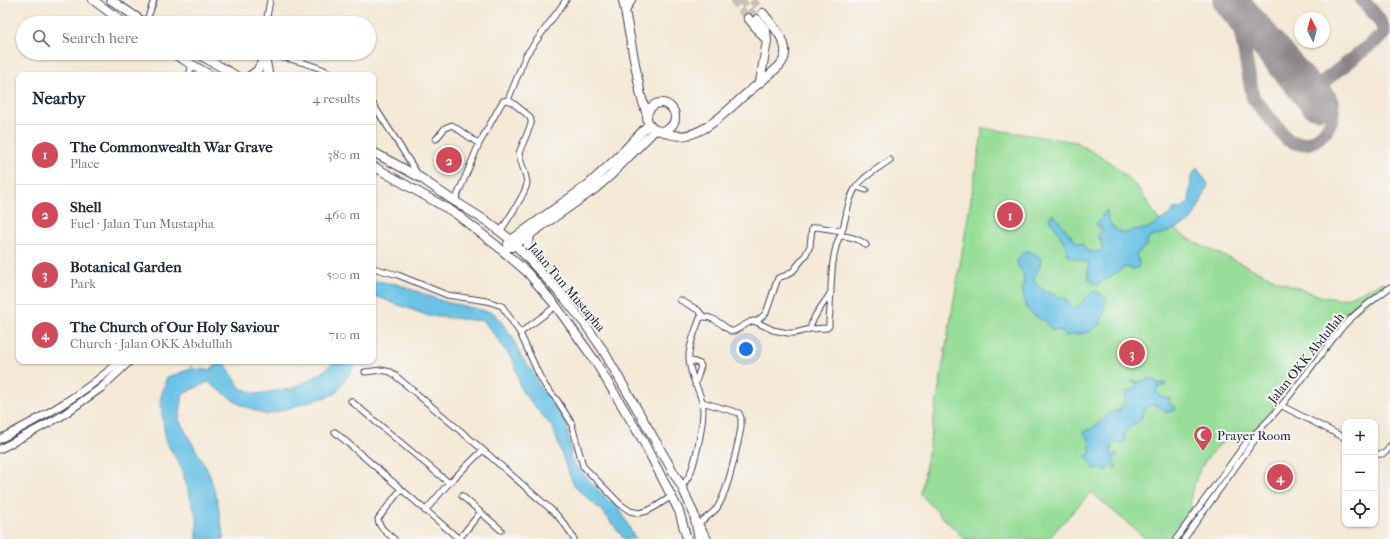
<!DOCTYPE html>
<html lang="en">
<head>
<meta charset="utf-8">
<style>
  body { margin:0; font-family:"IM FELL French Canon",serif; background:#f2f2f3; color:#1f2937 }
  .controls { position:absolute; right:12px; bottom:12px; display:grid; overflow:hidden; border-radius:8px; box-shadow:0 1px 3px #0004 }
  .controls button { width:36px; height:36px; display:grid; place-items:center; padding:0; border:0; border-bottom:1px solid #e0e1e3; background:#fff; color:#1f2937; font:20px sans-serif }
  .compass { position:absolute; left:1294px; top:12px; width:36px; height:36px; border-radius:50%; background:#fff; box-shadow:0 1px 3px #0004; rotate:354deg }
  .you { position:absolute; left:746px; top:349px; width:14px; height:14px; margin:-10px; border:3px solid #fff; border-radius:50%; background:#1a73e8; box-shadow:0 0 0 6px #1a73e833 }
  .badge { display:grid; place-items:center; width:26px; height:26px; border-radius:50%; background:#d1495b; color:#fff; font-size:13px; font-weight:700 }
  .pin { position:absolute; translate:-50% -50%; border:2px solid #fff; box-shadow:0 1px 4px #0006 }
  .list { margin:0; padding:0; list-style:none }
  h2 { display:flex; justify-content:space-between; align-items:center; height:52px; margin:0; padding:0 16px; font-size:17px }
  h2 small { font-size:13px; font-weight:400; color:#747a83 }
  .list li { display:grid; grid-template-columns:26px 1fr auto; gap:12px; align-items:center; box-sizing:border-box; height:60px; padding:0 16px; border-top:1px solid #e0e1e3 }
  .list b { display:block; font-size:15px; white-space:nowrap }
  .list p { margin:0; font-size:13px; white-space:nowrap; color:#747a83 }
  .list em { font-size:13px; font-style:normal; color:#747a83 }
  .icon { flex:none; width:22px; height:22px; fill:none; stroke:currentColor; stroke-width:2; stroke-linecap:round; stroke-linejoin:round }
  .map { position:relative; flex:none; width:1390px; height:539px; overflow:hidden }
  .search { position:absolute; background:#fff; box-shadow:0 1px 3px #0004; left:16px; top:16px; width:360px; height:44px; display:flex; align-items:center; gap:10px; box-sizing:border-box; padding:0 14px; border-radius:22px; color:#747a83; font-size:15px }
  .panel { position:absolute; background:#fff; box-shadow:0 1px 3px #0004; left:16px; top:72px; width:360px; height:292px; border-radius:8px }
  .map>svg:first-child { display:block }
</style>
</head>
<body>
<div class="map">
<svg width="1390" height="539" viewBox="0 0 1390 539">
  <rect width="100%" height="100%" fill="#f6f6f2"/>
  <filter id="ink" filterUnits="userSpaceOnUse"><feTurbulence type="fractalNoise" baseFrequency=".025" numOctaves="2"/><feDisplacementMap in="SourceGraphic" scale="8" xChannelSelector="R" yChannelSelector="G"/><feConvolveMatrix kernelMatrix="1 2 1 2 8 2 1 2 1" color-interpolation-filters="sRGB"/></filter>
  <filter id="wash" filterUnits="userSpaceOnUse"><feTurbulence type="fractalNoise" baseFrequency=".012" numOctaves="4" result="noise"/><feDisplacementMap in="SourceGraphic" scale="16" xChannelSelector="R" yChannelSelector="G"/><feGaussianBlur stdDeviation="0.9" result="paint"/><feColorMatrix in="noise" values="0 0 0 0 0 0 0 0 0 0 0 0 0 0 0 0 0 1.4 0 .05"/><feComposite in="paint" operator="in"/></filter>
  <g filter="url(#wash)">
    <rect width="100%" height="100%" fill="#f4e8d6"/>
    <!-- green -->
    <path fill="#96de99" stroke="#5c806a" d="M983,128L1076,142L1114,165L1138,188L1158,219L1196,243L1279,281L1323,297L1338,299L1349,297L1384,282L1388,287L1350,316L1287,391L1259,427L1245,431L1219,445L1205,461L1197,476L1192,491L1190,501L1192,512L1171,539H1146L1091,492L1048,539H964L921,495Z"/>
    <!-- water -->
    <path fill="#67c3e5" stroke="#447290" d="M1197,168L1208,184C1206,191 1194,218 1189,222C1182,227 1157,236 1148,238L1147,245L1136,255L1139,261L1138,268L1134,269L1125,267L1097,285L1089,279L1088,271L1089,263L1068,256C1066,243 1057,229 1049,219L1051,215L1053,214L1076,242L1083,244L1087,251L1099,252L1102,248L1101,241L1098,235L1103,230L1096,224L1097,221H1101L1102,216L1106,210L1107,211C1107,223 1113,228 1123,234L1133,230L1145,229L1154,225L1170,214L1173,209L1182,208L1189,202L1191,177Z
      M1025,251H1029L1041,258C1041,269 1035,271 1034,282C1042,291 1054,296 1065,298L1072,308L1078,306L1093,291L1101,294L1106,299L1101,324L1089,332L1066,336L1061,330H1052L1044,319L1042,320L1029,312L1025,304L1022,289L1024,284V276L1018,265L1017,261Z
      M373,281L397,284L442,301L494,313L513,338L521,357L532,371L540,388L558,404L566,419L571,452L570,458L572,461L605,498L619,507L634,537L637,539H624L603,512L575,487L568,472L553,428L521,390L514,362L484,321L429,316L375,296L373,298Z
      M220,361H224C229,370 235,378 240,388L256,394L291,389L322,373L334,361H358L335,394L266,415L239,404L208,382L183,394L179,420L209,473L217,500L224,539H197V519L181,467L166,442L160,400L167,377L191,369L210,370Z
      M1149,378L1155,379V382H1157L1158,384L1161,383H1166L1164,386L1158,387L1156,390L1157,393L1162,398L1165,397L1170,399L1169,403L1174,407L1175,410L1166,413L1158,405H1151L1145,408L1140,421C1135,423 1124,430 1124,435C1124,437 1125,439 1125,442L1122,444L1114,443L1111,447L1112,456L1117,453V456L1114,458V463L1118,467L1115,468L1111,466L1106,470L1094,469L1086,456L1091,452C1089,448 1090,444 1089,439C1087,436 1085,436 1083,432L1091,429L1114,411L1117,412L1120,410V408L1125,401L1126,391L1134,390L1136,387L1135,383L1131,381L1142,382L1143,380H1147Z"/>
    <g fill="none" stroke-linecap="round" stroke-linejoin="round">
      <!-- stream -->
      <path stroke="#67c3e5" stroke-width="1.5" d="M191,369L194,361"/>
      <!-- taxiway -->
      <path stroke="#8b8588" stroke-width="14" d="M1230,1L1237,12L1238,17L1253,98L1287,139C1313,156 1343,122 1329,96C1320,80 1311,84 1298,77C1295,75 1292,72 1289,69
        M1309,93L1383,35C1387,24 1369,8 1362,0"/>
      <!-- runway -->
      <path stroke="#8b8588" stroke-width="35" d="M1230,0L1317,102"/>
    </g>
  </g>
  <g filter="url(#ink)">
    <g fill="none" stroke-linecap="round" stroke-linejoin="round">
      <!-- primary-tunnel -->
      <path stroke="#cac0b7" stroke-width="8" stroke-dasharray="8 4" stroke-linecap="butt" d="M733,0L748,18
        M741,0L757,19
        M752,0L763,13"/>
      <defs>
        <path id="street" d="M146,23L154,0
          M266,23L270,0
          M266,54L270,75
          M266,55C290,58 313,64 335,75
          M189,75L192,65
          M265,75V60
          M373,104L419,176
          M436,139L445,128L452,125L479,144
          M857,187L866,190
          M455,201L479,144L500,106L503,101L508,100L526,55L566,0
          M502,229C508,219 527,192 527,183C526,172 520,163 519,153L531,124V120L529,116L513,103L508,100
          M841,234C847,218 847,199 857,186C865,175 879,168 890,160
          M373,268L398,275L447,295L487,301L502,306L520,333L540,377L546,387L557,400L571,422L583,466L620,504L630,511L639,513L647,511L655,507L672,496
          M680,300L698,310L703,316
          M756,322L766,313L778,278L787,275L793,271L805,256L810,246L812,228L817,227L842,231
          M810,329C813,314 824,305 831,292
          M520,333L556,306
          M690,360L700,364L701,366L695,385
          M365,372L381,370L391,372L483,450
          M351,401L449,483
          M1282,406L1345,438
          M335,432L459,539
          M1375,453C1383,456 1386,453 1390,446
          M682,487C685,482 688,478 690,474C696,459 706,416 702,401C697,385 688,371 689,354C690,342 696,329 700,318C710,313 723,326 731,331H734L750,322L754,321L773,330L788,333H795L810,329L827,328L829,326V321C832,297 829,258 840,236C850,236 859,239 866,245
          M462,496L501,530
          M425,511L449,483L483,450L556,514L566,526L574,539
          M698,524C704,519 712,514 717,508C728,492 737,448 741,428V418L739,413L702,402
          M394,539C387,533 379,528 378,519L401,489
          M459,539L480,513
          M1176,539L1248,440C1285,408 1310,366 1341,329C1353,313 1374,300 1390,287
          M1184,539L1254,441L1258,433"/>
        <path id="secondary" d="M0,439C43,417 84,394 120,361
          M0,449L60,417L101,388L130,361"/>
        <path id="primary" d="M93,0L124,23
          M111,0L145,23
          M623,0L641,96L647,115
          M625,11L631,0
          M748,18L767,41L760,82
          M757,19L766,30L767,41
          M172,53L210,75
          M196,53L235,75
          M251,75L257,71L266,55
          M647 117a14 14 0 1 1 28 0a14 14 0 1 1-28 0Z
          M662,131C694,149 725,112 747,93C758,84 770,75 780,65C795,47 774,28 763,13
          M373,152L421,178L448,197L488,222L511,240L565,299L585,324L603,350L682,487L694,514L699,539
          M373,166L455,213L496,245L527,272L556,306L595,361L642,439L679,511L687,539
          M531,234C527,243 526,250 532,259
          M508,244L511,240L589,184L618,157L649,124
          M508,247H512L595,189L610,176L655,130
          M699,526L707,539"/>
      </defs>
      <!-- street casing -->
      <use href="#street" stroke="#424052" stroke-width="7"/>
      <!-- secondary casing -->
      <use href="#secondary" stroke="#424052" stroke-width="9"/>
      <!-- primary casing -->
      <use href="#primary" stroke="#424052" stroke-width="10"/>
      <!-- street -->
      <use href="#street" stroke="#fff" stroke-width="5"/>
      <!-- secondary -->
      <use href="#secondary" stroke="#fff" stroke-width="7"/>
      <!-- primary -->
      <use href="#primary" stroke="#fff" stroke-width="8"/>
    </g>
  </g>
  <!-- icons -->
  <defs>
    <symbol id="mosque-pin" viewBox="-11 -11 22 30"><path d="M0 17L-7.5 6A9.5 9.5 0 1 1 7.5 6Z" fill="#d1495b" stroke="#f6f6f2"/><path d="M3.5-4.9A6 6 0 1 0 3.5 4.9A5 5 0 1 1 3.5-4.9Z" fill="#fff"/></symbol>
  </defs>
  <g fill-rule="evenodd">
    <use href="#mosque-pin" x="1192" y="424" width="22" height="30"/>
  </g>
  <g text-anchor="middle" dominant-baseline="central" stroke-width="4" stroke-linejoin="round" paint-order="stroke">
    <!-- street labels -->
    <g font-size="13" fill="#22223b" stroke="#f6f6f2">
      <text transform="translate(567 287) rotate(50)">Jalan Tun Mustapha</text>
      <text transform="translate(1306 358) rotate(-51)">Jalan OKK Abdullah</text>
    </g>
    <!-- poi labels -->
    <g font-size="13" fill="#22223b" stroke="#f6f6f2" text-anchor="start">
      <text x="1217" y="435">Prayer Room</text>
    </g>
  </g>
</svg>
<div class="controls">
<button>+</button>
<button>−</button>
<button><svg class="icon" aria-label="locate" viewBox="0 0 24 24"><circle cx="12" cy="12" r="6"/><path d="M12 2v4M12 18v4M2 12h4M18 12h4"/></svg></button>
</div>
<svg class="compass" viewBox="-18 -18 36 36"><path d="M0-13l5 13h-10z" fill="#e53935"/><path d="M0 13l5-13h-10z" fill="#747a83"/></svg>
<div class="you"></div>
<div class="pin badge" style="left:1010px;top:215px">1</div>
<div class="pin badge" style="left:449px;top:160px">2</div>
<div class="pin badge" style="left:1132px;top:353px">3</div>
<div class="pin badge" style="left:1280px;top:477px">4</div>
<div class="search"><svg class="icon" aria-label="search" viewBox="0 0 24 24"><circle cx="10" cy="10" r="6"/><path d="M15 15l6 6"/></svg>Search here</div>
<section class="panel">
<h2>Nearby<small>4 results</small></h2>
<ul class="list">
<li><span class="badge">1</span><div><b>The Commonwealth War Grave</b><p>Place</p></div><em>380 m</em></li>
<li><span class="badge">2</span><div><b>Shell</b><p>Fuel · Jalan Tun Mustapha</p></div><em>460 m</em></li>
<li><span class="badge">3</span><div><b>Botanical Garden</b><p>Park</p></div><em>500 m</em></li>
<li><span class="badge">4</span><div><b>The Church of Our Holy Saviour</b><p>Church · Jalan OKK Abdullah</p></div><em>710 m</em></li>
</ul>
</section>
</div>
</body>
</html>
